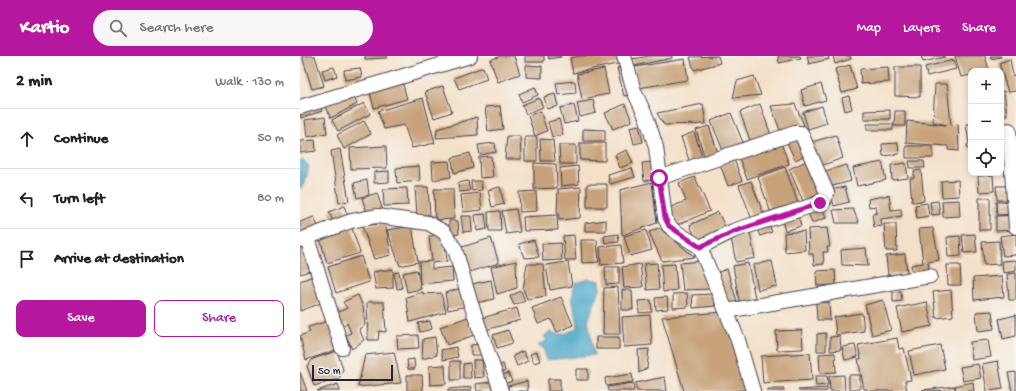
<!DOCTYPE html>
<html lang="en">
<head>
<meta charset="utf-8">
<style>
  body { margin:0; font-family:"Gochi Hand",sans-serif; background:#f6f6f6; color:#202124 }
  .controls { position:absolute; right:12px; top:12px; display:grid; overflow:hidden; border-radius:8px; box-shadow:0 2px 6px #0003 }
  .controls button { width:36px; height:36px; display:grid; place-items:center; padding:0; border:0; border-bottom:1px solid #e0e0e0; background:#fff; color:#202124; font:20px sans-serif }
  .scale { position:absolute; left:12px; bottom:10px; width:81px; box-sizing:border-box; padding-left:4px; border:2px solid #22223b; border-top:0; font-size:11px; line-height:14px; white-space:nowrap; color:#22223b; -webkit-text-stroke:3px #f6f6f2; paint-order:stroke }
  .stop { position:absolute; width:12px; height:12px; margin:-9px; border:3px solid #b5179e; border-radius:50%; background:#fff }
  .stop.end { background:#b5179e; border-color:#fff; box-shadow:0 1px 4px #0008 }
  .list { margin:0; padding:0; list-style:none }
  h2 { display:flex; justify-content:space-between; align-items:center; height:52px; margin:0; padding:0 16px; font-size:17px }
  h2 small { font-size:13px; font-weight:400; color:#757577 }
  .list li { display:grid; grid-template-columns:26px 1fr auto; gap:12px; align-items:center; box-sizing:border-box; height:60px; padding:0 16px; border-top:1px solid #e0e0e0 }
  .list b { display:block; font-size:15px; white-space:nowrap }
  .list em { font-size:13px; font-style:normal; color:#757577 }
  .actions { display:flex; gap:8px; padding:12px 16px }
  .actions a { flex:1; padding:9px 0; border:1px solid #b5179e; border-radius:8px; text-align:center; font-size:14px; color:#b5179e }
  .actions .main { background:#b5179e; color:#fff }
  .icon { flex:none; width:22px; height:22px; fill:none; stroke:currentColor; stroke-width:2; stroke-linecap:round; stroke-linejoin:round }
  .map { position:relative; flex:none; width:716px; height:335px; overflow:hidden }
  header { display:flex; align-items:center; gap:24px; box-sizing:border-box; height:56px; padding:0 20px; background:#b5179e; color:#fff }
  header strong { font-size:19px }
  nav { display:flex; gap:22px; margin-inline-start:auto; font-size:14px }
  .search { width:280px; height:36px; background:#f6f6f6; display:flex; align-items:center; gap:10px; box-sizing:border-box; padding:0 14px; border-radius:22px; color:#757577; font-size:15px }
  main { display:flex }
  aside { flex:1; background:#fff }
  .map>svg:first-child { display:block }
</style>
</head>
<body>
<header>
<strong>Kartio</strong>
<div class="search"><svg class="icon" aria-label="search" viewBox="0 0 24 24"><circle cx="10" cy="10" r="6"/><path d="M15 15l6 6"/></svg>Search here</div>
<nav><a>Map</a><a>Layers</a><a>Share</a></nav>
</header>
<main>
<aside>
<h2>2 min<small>Walk · 130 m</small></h2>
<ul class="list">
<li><svg class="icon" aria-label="ahead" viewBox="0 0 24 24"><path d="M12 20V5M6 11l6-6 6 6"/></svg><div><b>Continue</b></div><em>50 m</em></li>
<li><svg class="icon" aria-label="left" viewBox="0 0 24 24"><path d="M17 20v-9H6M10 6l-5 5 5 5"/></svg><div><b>Turn left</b></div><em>80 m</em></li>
<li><svg class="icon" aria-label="arrive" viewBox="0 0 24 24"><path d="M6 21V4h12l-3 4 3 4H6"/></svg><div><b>Arrive at destination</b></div></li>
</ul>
<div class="actions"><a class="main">Save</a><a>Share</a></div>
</aside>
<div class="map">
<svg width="716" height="335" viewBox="0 0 716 335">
  <rect width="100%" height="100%" fill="#f6f6f2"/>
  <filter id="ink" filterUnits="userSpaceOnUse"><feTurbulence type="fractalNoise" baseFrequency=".025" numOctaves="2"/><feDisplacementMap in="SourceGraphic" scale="8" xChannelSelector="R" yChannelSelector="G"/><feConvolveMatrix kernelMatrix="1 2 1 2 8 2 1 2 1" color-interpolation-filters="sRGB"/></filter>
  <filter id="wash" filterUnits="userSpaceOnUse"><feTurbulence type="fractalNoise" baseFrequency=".012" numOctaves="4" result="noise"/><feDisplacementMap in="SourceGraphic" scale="16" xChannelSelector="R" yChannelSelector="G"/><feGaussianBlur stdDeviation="0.9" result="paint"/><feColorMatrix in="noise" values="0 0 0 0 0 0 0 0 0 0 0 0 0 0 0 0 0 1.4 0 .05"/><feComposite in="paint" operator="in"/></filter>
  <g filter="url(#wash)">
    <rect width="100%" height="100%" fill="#f4e0c8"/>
    <!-- water -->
    <path fill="#49a7c8" stroke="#366482" d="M2,104L9,110L5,127L0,133V105Z
      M289,223L300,225V234L288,264L294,299L247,304L244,295L238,289L247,285L244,280L251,276C260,281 269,277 278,271L277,263L272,242L275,227Z"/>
    <g id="blocks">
      <!-- building -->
      <path fill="#c7a27a" d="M2,0H15L24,30L12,33Z
        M65,0H87V2L65,3Z
        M201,0H214L220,18L198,26L190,4Z
        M225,0H244V6H225Z
        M248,0H261V1L249,3Z
        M281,0H321L322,7L273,17L270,2Z
        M349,0H372V2L334,10L332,3Z
        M418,0L420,7L394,14L390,1Z
        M478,0H500L501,2L479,7Z
        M507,0H528L529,3L509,8Z
        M533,0H550L551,3L535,8Z
        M621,0H645V1L623,6Z
        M655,0H685L689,14L671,15V19L661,21Z
        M690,0H701V1L691,3Z
        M385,3L388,24L338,32L334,11Z
        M710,3L713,20L716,19V35L708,36L699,7Z
        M654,4L656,13L627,20L625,11Z
        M226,9L242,10V22L226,21Z
        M550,9L557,33L542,37L535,13Z
        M325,10L333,38L324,40L317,12Z
        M34,11L37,20L25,24L22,14Z
        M183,11L187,23L159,33L154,22Z
        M588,11L589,26L561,28L560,13Z
        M595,11H620V41L595,40Z
        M60,12L62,21L45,24L44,14Z
        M304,13L309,38L282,43L277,18Z
        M454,20L461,39L433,42L437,25Z
        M102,25L107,43L74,52L69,33Z
        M275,25L276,37L258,39L256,27Z
        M521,28L526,44L505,50L501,34Z
        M635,28H647L651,69L658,68L659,95L648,94V90L606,87L607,65L647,69L633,66Z
        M143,30L152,56L134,62L125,36Z
        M235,31L238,39L222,46L219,38Z
        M704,35L707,59L701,60V36Z
        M52,37L57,48L31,62L25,51Z
        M255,38L258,50L247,53L244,41Z
        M549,40L552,53L545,55L542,42Z
        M123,42L135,87L112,92L104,69L84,73L78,55Z
        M239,42L243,51L226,58L222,49Z
        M293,44L296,57L280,61L277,47Z
        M64,47L70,58L38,75L32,64Z
        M20,48L22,55L1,62L0,54Z
        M325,48L332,65L313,73L305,57Z
        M403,48L406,68L364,69L357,57Z
        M460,48L471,79L451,87L440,56Z
        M495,48L504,69L481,77L471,50Z
        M274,49L278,65L264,68L260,52Z
        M200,50L203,73L188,75L185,51Z
        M522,50L527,67L508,73L503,56Z
        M590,54V63H564V55Z
        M240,55L247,75L235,80L228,60Z
        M595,55H605V70H594Z
        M431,57L444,89L424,97L411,65Z
        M25,61L27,77L7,81L5,64Z
        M177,61L178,79L136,82L137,73Z
        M259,63L263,79L252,81L248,66Z
        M64,65L71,78L44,93L37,79Z
        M567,68H593V74H567Z
        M666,68H671V93H668L667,89L669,87Z
        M339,69L343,86L334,88L330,71Z
        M409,70L418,97L405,102L396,74Z
        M283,73L305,74V85H283Z
        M394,76L403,102L390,107L381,81Z
        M499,78L508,98L495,104L486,84Z
        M536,79L543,102L520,110L512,86Z
        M207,80H220L221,103H205Z
        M701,80H710V92H701Z
        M225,81H237V105H225Z
        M240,83L253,84L255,105H241Z
        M15,84L16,95L0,97V85Z
        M195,87L196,96L180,99L178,89Z
        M280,87H305V105L280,104Z
        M481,87L489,108L447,123L439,102Z
        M598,87L599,98L583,100L582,88Z
        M259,89H276V108H260Z
        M86,90L87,112L51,113L50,92Z
        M606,90H633V102H606Z
        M40,93L49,145L39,147L31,95Z
        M327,94L333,107L320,112L315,99Z
        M701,96H705L706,106H701Z
        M170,97L173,112L154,117L152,102Z
        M191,100L193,121L180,122L179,101Z
        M434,103L442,125L428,130L420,108Z
        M509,104L523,137L503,145L489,113Z
        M149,105L151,121L133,124L132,106Z
        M609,105H624L625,112H610Z
        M353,106L355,124L344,125L342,107Z
        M582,106L586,124L557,130L553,112Z
        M234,107L256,108L257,132L234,133Z
        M606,107L608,122L592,124L591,109Z
        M547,109L551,125L529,131L525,115Z
        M119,110L120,125L97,127L96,112Z
        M278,110L279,128L261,130L260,112Z
        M485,111L499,150L472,160L458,121Z
        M332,112L335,121L310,128L308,119Z
        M621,114L624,145L612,146L610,122H614V115Z
        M89,115V126L74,127V116Z
        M693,119L694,135L679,136L678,120Z
        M395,121L410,155L372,171L366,153L386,145L379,127Z
        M67,124L69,139L57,142L54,127Z
        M658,124L659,140L642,141L641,125Z
        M168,125L170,135L159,136L158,127Z
        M171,125H181L182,134L172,135Z
        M451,125L465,162L453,166L439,129Z
        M352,126L357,167L322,179L320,134Z
        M287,128H307V151H287Z
        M696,130H716V144H697Z
        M115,131H128L130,159H117Z
        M200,131L204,148L192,151L188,134Z
        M281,131L280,162L259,164V157H257L258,133Z
        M545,131L549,146L534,150L530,134Z
        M107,132L108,149L84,150L83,133Z
        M134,133H153L154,163L135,164Z
        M236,135L237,155L220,156L219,136Z
        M77,137L83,155L68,159L62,142Z
        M180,137L182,154L163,156L161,139Z
        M589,139L591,154L601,153L602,160L581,163L582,170L574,171L572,158L577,157L576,150L569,151L568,143Z
        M679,142H690V174H679Z
        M659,144L660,160L643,161L642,145Z
        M638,145L640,158L632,159L630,146Z
        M716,145V158L697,159L696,146Z
        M627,147L629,160L617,162L615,149Z
        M521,148L526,162L512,167L507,154Z
        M44,150L49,163L34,168L29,156Z
        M216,153L220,176L206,178L202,155Z
        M553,153L559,167H536L533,154Z
        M200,155L201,175H189L188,156Z
        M418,156L426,173L397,186L390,169Z
        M497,157L501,170L485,175L481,162Z
        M185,158L187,173L177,175L175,159Z
        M257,159L258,174L224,175L223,161Z
        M716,159V174L696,175V160Z
        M161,160H171L172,175L163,176Z
        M14,161L19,173L0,180V166Z
        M306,164V175H285V167Z
        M149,165H158L159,178L149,179Z
        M468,166L472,176L460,180L456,170Z
        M85,167L91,199L74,203L62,170Z
        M584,168H596L597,195H586Z
        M51,169L60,197L27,207L19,179Z
        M112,170L118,206L100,210L87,174Z
        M359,172L395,201L362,205L349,176Z
        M527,172L530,191H527L528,196H523L524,208L514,209L513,198H509L508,173Z
        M633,172L639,204L628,206L630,217L613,220L611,209L623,207L619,173Z
        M346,174L352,194L330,200L324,180Z
        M504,175L505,194L485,196L484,177Z
        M450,177L455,202L436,206L431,182Z
        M318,178L319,186L305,187L304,180Z
        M675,178L677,196L664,197L662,179Z
        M716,178V199L703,200L700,180Z
        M144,179L147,205L132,207V213L152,211L153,225L120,228L119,206L132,205L129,180Z
        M274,179L276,204H265L263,180Z
        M660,180L661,200L648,201L647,181Z
        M191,182L199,207L166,217L159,192Z
        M234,184L239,201L224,202L219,188Z
        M281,184H297L299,206L282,207Z
        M0,185L13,214L0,218Z
        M699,185L700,208L684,209L682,186Z
        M261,187L262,204L243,205L242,188Z
        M321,189L323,207L301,209L300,191Z
        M566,192L568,210L542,209L541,194Z
        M605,198L607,217L588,219L586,200Z
        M61,200L69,226L36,237L28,211Z
        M716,204V215L703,217L702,205Z
        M216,205L217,232L197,238L191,211Z
        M402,205L410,233L383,234L380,207Z
        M472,205L477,230L458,234L453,209Z
        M268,206L272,230L250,234L246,209Z
        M357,207L359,233L347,234L344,208Z
        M448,207L456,247L440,250L433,210Z
        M227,208H243L246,240L227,243L223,233Z
        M340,208L343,231L324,232L322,211Z
        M375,208L377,234L363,236L361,209Z
        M647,209H660L661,229H648Z
        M305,211H319V228L306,229Z
        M93,213V232L76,233L73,216Z
        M427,213L438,249L432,253L416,217Z
        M117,214L121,233L107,236L103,217Z
        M535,214L536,229L517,230L516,215Z
        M99,216L102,232L97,233L94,217Z
        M716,217V244H709L707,218Z
        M16,219L24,246L0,255V225Z
        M702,220L704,241L674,244L673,222Z
        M191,224L194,243L176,247L172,228Z
        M165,231L168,250L148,254L145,237Z
        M318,231L320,278H303L304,232Z
        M322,234H332L333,254H322Z
        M651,234L653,260L636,262L633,236Z
        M221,235L225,245L214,249L210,240Z
        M601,235L602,245L593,246V236Z
        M123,236V238L141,237L146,256L110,266L106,241Z
        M387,237L388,251L373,252V238Z
        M414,238L415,250L393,252L392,239Z
        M58,239L63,251L65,269L59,273L64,284L52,293L46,279L51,277L47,267L41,270L35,258L47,252L43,246Z
        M261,241L273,269L257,276L251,263L238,268L232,252Z
        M367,241L368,253L356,254L355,242Z
        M351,244L352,256L339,257L338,245Z
        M583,244L591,274L572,279L565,249Z
        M67,246H84L86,276L79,275L78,284H68Z
        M529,246L530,264H517L516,247Z
        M627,246L632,270L602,276L597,252Z
        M217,252L220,264L186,274L182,262Z
        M692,255L694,273L678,275L676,256Z
        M423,256L449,333L433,335H384L362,261Z
        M562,257L564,275L536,279L534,261Z
        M350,259L352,289L324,291L322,261Z
        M716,259V280L703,283L699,263Z
        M168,261L174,279L147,289L140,271Z
        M29,265L39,293L6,304L0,280L10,276L8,271Z
        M130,265L132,273L120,276L118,267Z
        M208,274L213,287L197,292L193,279Z
        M502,274L503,293L477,294L476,275Z
        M526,277V295H517V278Z
        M118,279L119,292L98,293L97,280Z
        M540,280L541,294L530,295V281Z
        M135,281L137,299L122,303L123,283Z
        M296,281H319V293H296Z
        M597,282L599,293L604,292L611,324L605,325L607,335H567V333H564L558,303H561L558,289Z
        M688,284L691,301L672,304L670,286Z
        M181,288L182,299H171V289Z
        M555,289L558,301L545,304L542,291Z
        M640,289L645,313L614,319L609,295Z
        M156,291L158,301L143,304L141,294Z
        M349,293L347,312L339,317L338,294Z
        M37,295L43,313L39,323L14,330L7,310L13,303Z
        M223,295L228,305L217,310L213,300Z
        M94,296L101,327L58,331L65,299Z
        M237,296L240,305L234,307L230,298Z
        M510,297L512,324L463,327L461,300Z
        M535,297L536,316L520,317L519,298Z
        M114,303L115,313H108L107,304Z
        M173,304H182L184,321L174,322Z
        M151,305H160V324H151Z
        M698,305L703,333L687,335L682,308Z
        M170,307L171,322H163V308Z
        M203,308L205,315L199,318L196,311Z
        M678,308L681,322L663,325L660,311Z
        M145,309L146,328L130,329L129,310Z
        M276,313H288V324H276Z
        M0,316L7,335H0Z
        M716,316V335H712L708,317Z
        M208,317L212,325L202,329L199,321Z
        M332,318L333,326L306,330L305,322Z
        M107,319H122L123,335H107Z
        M544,319L545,335H530L529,320Z
        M549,319H560V333H549Z
        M515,320H527L528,329L516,330Z
        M365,321L367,335H337L335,327Z
        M248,323H260V335H248Z
        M227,325L228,335H208V330Z
        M191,326L193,335H177L176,328Z
        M673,326L674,335H656L655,330Z
        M333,327L334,335H308L307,331Z
        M38,328L40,335H17Z
        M655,330V335L622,334Z
        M171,331V335H148V333Z
        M527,332V335H499L498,334Z
        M468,333H484V335H468Z"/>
    </g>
  </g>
  <g filter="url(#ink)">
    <use href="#blocks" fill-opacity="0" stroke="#423e50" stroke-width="1"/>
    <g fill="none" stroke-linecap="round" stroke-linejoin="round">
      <defs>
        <path id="minor" d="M324,0L334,35L347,63L356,91L365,162L369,170L376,176L400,191L438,284L453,335
          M0,51L170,0
          M709,74L716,171
          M359,122L495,77H501L527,137L525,143L520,147L433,175L400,191
          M7,182L42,292
          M0,184L51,165L77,160L128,167L144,176L155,193L170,245L201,335
          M426,255L630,220"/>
      </defs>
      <!-- minor casing -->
      <use href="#minor" stroke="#423e50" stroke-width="16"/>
      <!-- minor -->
      <use href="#minor" stroke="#fff" stroke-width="14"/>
    </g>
  </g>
  <g fill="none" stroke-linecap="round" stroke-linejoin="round" filter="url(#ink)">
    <!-- route -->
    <path stroke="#b5179e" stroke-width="5" d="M359,122L365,162L369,170L400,191L433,176L520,147"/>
  </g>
</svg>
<div class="controls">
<button>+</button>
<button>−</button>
<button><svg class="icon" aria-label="locate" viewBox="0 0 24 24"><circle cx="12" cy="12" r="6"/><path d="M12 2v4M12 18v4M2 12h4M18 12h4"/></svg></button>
</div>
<div class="scale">50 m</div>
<div class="stop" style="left:359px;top:122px"></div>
<div class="stop end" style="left:520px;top:147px"></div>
</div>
</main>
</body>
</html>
